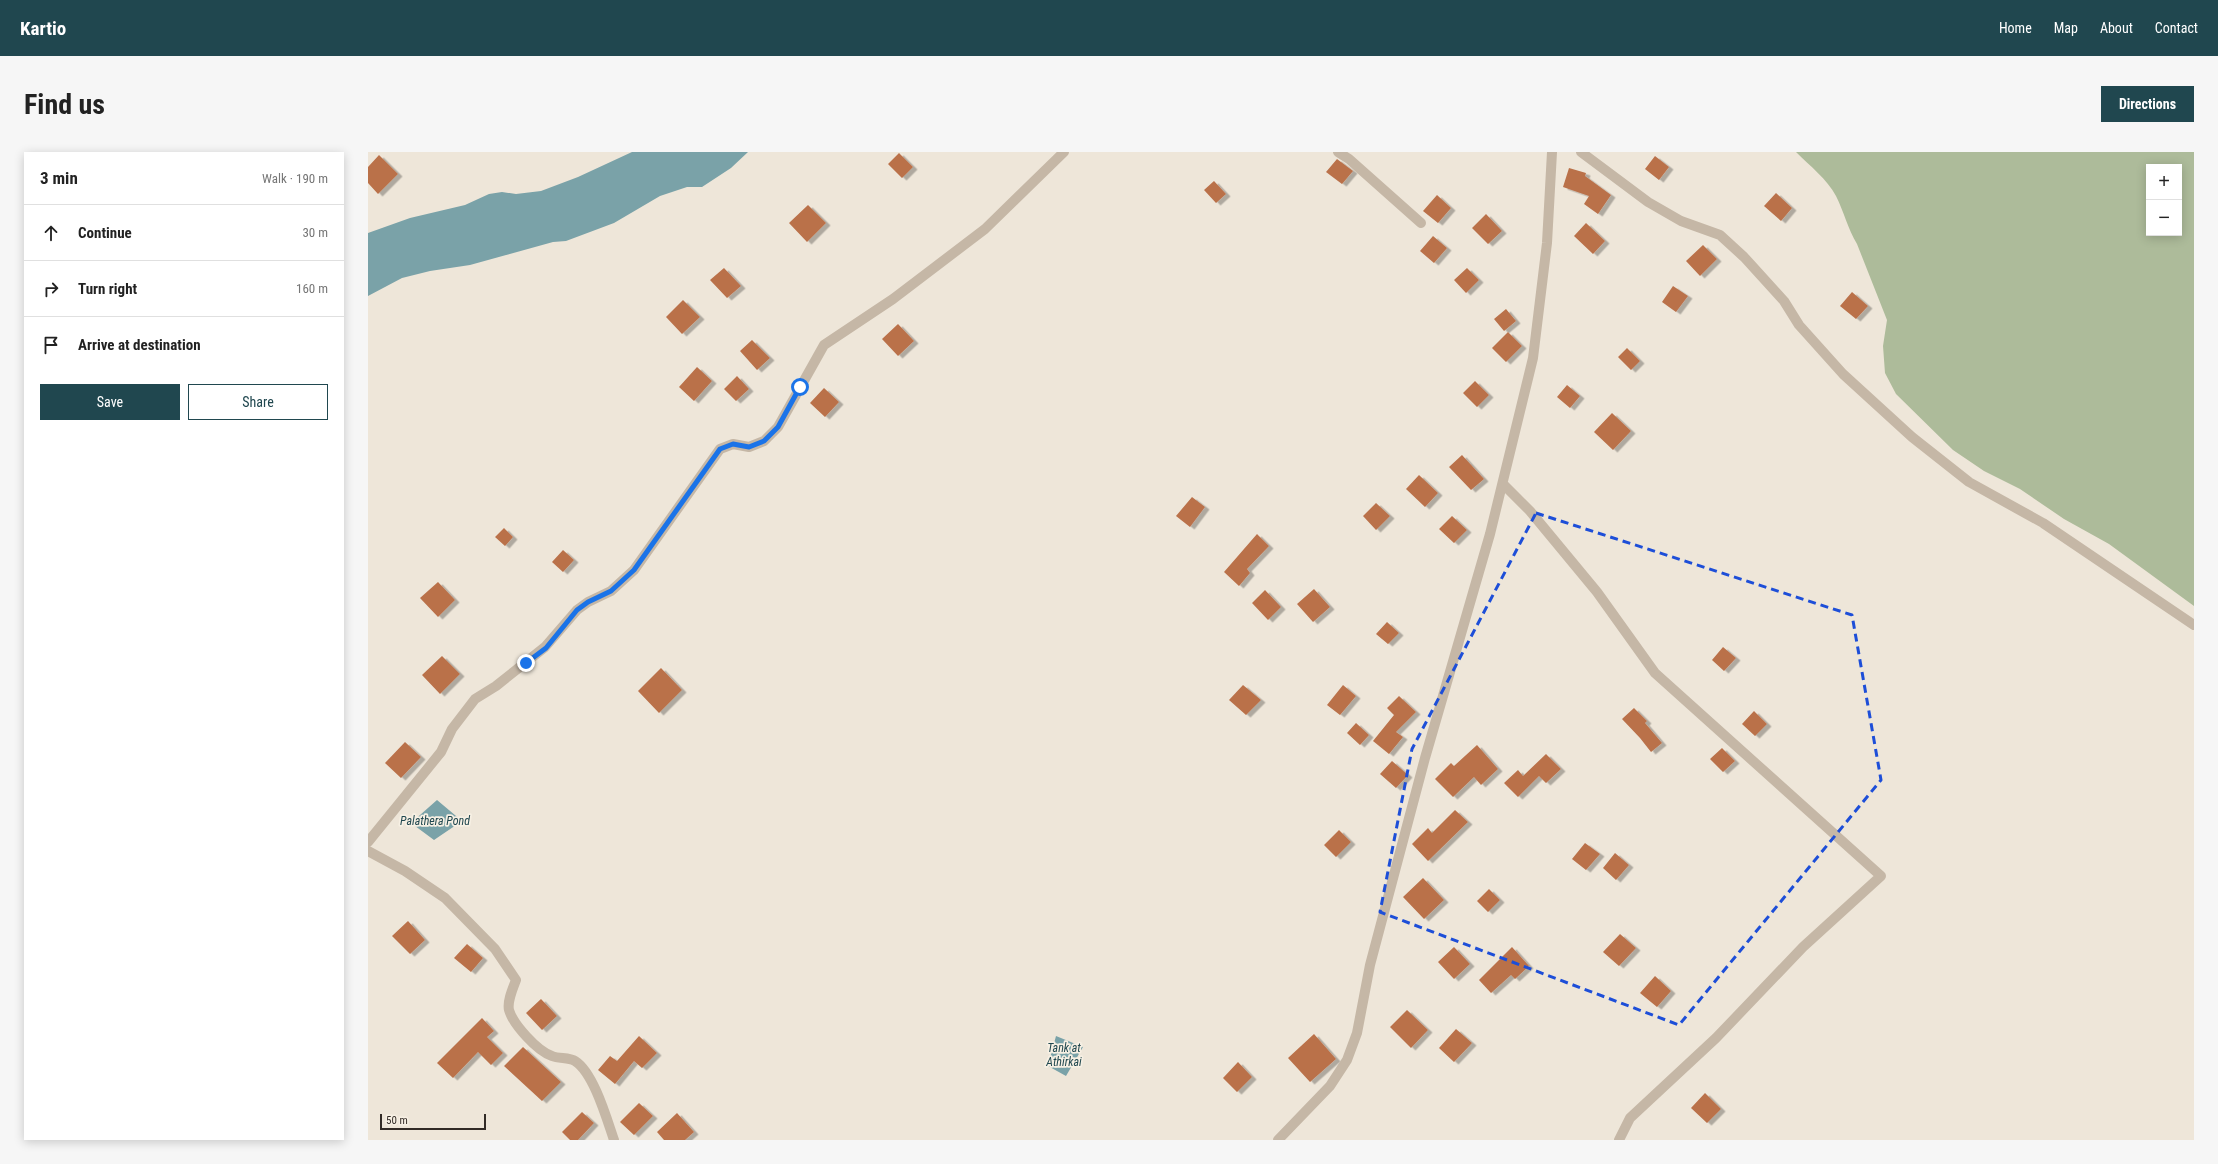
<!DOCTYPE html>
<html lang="en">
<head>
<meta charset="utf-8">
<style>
  body { margin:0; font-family:"Roboto Condensed",sans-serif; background:#f6f6f6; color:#222 }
  .controls { position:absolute; right:12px; top:12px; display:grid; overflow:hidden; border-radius:0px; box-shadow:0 2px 10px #0003 }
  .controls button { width:36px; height:36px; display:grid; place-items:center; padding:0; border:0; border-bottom:1px solid #e0e0e0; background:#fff; color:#222; font:20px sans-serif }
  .scale { position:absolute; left:12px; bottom:10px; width:106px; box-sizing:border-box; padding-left:4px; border:2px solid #322b26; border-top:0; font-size:11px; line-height:14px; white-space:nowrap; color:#322b26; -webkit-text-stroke:3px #f7f0e4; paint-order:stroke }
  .stop { position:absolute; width:12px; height:12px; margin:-9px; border:3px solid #1a73e8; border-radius:50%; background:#fff }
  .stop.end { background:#1a73e8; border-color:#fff; box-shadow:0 1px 4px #0008 }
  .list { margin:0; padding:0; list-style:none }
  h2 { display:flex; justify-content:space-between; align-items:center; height:52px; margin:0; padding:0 16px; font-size:17px }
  h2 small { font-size:13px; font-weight:400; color:#767676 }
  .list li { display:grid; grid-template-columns:26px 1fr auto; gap:12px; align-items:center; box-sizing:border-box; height:56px; padding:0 16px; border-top:1px solid #e0e0e0 }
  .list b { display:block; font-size:15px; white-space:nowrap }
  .list em { font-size:13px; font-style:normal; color:#767676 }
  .actions { display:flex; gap:8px; padding:12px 16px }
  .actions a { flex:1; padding:9px 0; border:1px solid #20474f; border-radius:0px; text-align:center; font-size:14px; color:#20474f }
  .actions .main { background:#20474f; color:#fff }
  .icon { flex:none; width:22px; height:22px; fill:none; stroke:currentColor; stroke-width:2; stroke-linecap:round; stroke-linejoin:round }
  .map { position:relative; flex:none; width:1826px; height:988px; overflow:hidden; border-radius:0px }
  header { display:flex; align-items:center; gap:24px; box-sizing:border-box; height:56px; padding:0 20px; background:#20474f; color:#fff }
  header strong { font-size:19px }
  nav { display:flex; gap:22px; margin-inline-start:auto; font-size:14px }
  .intro { display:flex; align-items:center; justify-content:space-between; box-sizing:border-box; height:96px; padding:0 24px }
  h1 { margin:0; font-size:28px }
  .button { padding:10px 18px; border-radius:0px; background:#20474f; color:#fff; font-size:14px; font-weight:700 }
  main { display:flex; gap:24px; padding:0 24px }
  aside { flex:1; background:#fff; border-radius:0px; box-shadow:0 2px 10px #0003 }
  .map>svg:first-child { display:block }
</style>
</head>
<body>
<header>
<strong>Kartio</strong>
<nav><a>Home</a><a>Map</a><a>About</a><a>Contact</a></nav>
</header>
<div class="intro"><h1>Find us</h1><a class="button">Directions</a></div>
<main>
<aside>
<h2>3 min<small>Walk · 190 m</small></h2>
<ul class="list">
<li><svg class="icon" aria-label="ahead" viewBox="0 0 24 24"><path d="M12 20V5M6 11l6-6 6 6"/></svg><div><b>Continue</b></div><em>30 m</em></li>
<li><svg class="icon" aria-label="right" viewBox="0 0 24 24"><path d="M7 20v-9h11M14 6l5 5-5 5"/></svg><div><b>Turn right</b></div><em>160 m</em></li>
<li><svg class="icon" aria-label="arrive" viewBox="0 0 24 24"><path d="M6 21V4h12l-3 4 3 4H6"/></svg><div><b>Arrive at destination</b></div></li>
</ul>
<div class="actions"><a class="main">Save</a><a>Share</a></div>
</aside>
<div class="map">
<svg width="1826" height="988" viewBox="0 0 1826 988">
  <defs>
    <filter id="shadow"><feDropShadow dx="4.5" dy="2.5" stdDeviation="0" flood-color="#0004"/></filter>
  </defs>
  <rect width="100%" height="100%" fill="#eee6d9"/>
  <!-- green -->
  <path fill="#adbb9a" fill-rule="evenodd" d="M1428,0H1826V454L1741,392L1696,367L1652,337L1616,319L1585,298L1528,242L1517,221L1515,194L1519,168L1489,92C1480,77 1476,60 1468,44C1459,27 1442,14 1428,0ZM1781,15H1811V81H1781Z"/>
  <!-- water -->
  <path fill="#7aa2a8" d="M264,0H380L363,16L334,35H319L292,44L246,71L198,89L185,90L102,113L62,119L34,126L0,144V81L42,66L97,53L121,42L134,40L148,42L173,39L210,25Z
    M69,648L94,669L66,688L43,671Z
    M688,884L715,895L698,924L680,914Z"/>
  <!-- building -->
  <path fill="#ba714a" filter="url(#shadow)" d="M531,1L545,15L534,26L520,12Z
    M11,3L30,22L10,42L0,31V15Z
    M1287,4L1301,15L1291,28L1277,17Z
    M969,7L985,19L974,32L958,20Z
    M1201,16L1218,21L1217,24L1243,43L1230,62L1216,52L1221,44L1195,35Z
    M846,29L858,42L848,51L836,38Z
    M1408,41L1424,56L1413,69L1396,54Z
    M1069,43L1083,56L1070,71L1055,59Z
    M440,53L458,71L439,90L421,71Z
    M1118,62L1134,79L1120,92L1104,76Z
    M1218,71L1237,89L1225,102L1206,84Z
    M1065,84L1079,96L1066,111L1052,99Z
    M1335,93L1349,107L1332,124L1318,109Z
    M356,116L373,134L359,146L342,128Z
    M1099,116L1111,128L1098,141L1086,128Z
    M1305,134L1320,144L1308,160L1294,150Z
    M1484,140L1500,154L1488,167L1472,154Z
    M315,148L332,165L314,182L298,165Z
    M1138,157L1148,169L1136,179L1126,167Z
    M530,172L546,189L530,204L514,187Z
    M1140,180L1154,194L1138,210L1124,196Z
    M384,188L402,206L389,218L372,199Z
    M1259,196L1272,209L1263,218L1250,205Z
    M329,215L344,229L326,249L311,235Z
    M369,224L381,237L368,249L356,237Z
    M1107,229L1121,243L1109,255L1095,241Z
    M1199,233L1212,244L1202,256L1189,245Z
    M456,236L471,250L457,265L442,251Z
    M1244,261L1263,279L1245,298L1226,280Z
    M1094,303L1116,327L1103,338L1081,315Z
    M1051,323L1070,341L1057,355L1038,337Z
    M824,345L837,355L822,375L808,364Z
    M1008,351L1022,364L1008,378L995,364Z
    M1084,364L1099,378L1086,391L1071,377Z
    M136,376L145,385L137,394L127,385Z
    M889,382L901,394L879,417L882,421L871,434L856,420Z
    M195,398L206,408L195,420L184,410Z
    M70,430L87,448L70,465L52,446Z
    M946,437L962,455L945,470L929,452Z
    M897,438L913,455L900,468L884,451Z
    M1019,470L1031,481L1020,492L1008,482Z
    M1355,495L1368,506L1356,519L1344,508Z
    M74,504L92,522L72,542L54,523Z
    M293,516L314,538L291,561L270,539Z
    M875,533L893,548L878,563L861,548Z
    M975,533L988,544L972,563L959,553Z
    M1031,544L1048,560L1028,580L1035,585L1021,602L1005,589L1026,563L1019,556Z
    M1266,556L1279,569L1277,571L1294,591L1283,600L1272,586L1254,567Z
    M1386,559L1399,572L1387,584L1374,572Z
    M988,571L1001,583L992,593L979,581Z
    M37,590L53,605L33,626L17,611Z
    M1109,593L1130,617L1113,633L1106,625L1085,645L1067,627L1083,611L1086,614Z
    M1354,596L1367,609L1355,620L1342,607Z
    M1178,602L1193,617L1178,631L1171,624L1150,645L1136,631L1150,618L1155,624Z
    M1024,609L1040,623L1028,636L1012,622Z
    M1087,658L1100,670L1060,709L1044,692L1060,676L1064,681Z
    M971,678L983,690L968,705L956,693Z
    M1217,691L1232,702L1218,718L1204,707Z
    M1247,701L1261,713L1248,728L1235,716Z
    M1055,726L1076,748L1056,767L1035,745Z
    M1121,737L1132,748L1120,760L1109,749Z
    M40,769L57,788L42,802L24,784Z
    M1252,782L1268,796L1251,814L1235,800Z
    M99,792L115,806L103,820L86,806Z
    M1086,795L1102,812L1086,827L1070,810Z
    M1144,795L1161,814L1147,827L1143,823L1123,841L1111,828Z
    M1287,824L1303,839L1289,855L1272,841Z
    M173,847L189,864L174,878L158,861Z
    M1039,858L1060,878L1043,896L1022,875Z
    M114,866L126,879L119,885L135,901L123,913L110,900L85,926L69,911Z
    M1088,877L1104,891L1086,910L1071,896Z
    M946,882L968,907L942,930L920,906Z
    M271,884L289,901L274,916L266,909L247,932L230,918L242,904L249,909Z
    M155,895L193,930L174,949L136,914Z
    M870,910L884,925L869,940L855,926Z
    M1337,941L1353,957L1339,971L1323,956Z
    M271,951L285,964L266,983L252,970Z
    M214,960L226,971L210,988H202L194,980Z
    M309,961L326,980L317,988H296L289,980Z"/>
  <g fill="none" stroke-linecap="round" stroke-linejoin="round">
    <!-- street -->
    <path stroke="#c5b7a6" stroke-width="10" d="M970,0L981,7L1053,71
      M1213,0L1280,50L1313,69L1352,83L1376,105L1416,149L1431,173L1475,222L1544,285L1601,330L1675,371L1826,473
      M1135,332L1162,359L1229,440L1287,521L1513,724L1435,795L1348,886L1262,966L1251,988
      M0,690L73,600L84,577L107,547L128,534L177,495L209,458L220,450L243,439L266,418L352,297L365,292L381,295L396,289L410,275L456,193L525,147L617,77L696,0
      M0,699L37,719L77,746L127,797L148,828C145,836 139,849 141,858C145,872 169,899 184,904C191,907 201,905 207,909C226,921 239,968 246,988
      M910,988L962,934L979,908L989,881L1002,813L1057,606L1122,382L1165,206L1179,91L1184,0"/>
  </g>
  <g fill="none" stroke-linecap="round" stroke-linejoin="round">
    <!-- route -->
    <path stroke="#1a73e8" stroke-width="5" d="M158,511L178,496L209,458L220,450L243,439L266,418L352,297L365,292L381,295L396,289L410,275L432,235"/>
  </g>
  <!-- marked area -->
  <path fill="none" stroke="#1d4ed8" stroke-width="3" stroke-dasharray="8 5" stroke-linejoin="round" d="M1168,361L1484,463L1513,628L1311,873L1012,760L1044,597Z"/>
  <g text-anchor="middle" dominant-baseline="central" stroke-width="3.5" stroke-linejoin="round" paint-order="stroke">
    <!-- water labels -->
    <g font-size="12" font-style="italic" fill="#20474f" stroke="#f7f0e4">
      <text x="67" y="669">Palathera Pond</text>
      <text x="696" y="896">Tank at<tspan x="696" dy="14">Athirkai</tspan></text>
    </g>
  </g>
</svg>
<div class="controls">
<button>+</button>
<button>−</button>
</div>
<div class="scale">50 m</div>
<div class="stop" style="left:432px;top:235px"></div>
<div class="stop end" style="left:158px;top:511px"></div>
</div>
</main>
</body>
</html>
